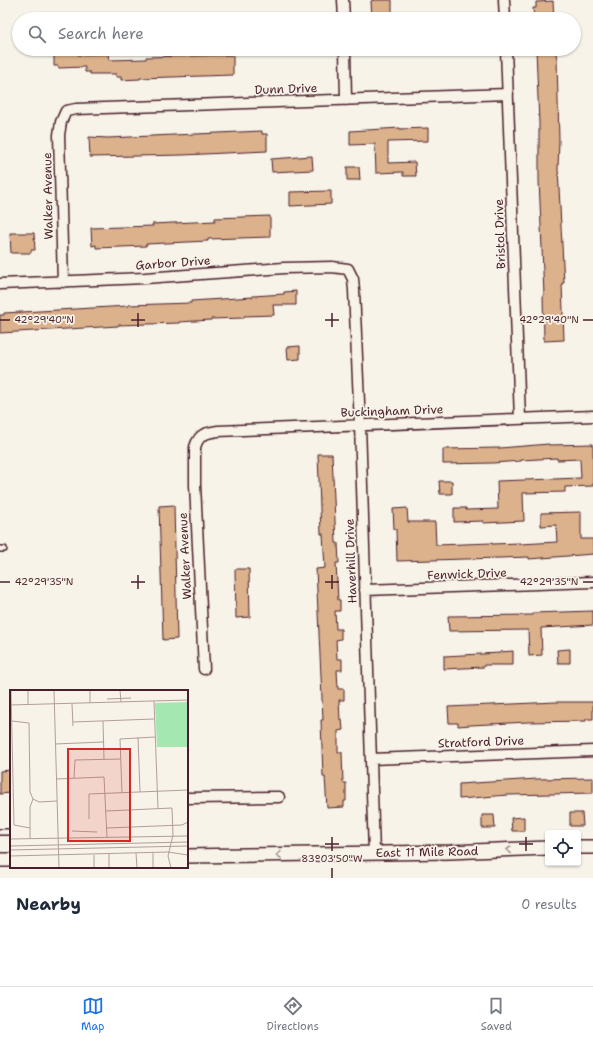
<!DOCTYPE html>
<html lang="en">
<head>
<meta charset="utf-8">
<style>
  body { margin:0; font-family:"Shantell Sans",sans-serif; background:#f2f2f3; color:#1f2937 }
  .controls { position:absolute; right:12px; bottom:12px; display:grid; overflow:hidden; border-radius:4px; box-shadow:0 1px 3px #0004 }
  .controls button { width:36px; height:36px; display:grid; place-items:center; padding:0; border:0; border-bottom:1px solid #e0e1e3; background:#fff; color:#1f2937; font:20px sans-serif }
  .list { margin:0; padding:0; list-style:none }
  h2 { display:flex; justify-content:space-between; align-items:center; height:52px; margin:0; padding:0 16px; font-size:17px }
  h2 small { font-size:13px; font-weight:400; color:#747a83 }
  .icon { flex:none; width:22px; height:22px; fill:none; stroke:currentColor; stroke-width:2; stroke-linecap:round; stroke-linejoin:round }
  .map { position:relative; flex:none; width:593px; height:878px; overflow:hidden }
  .search { position:absolute; background:#fff; box-shadow:0 1px 3px #0004; left:12px; right:12px; top:12px; height:44px; display:flex; align-items:center; gap:10px; box-sizing:border-box; padding:0 14px; border-radius:22px; color:#747a83; font-size:15px }
  .sheet { height:108px; background:#fff }
  nav { display:flex; justify-content:space-around; align-items:center; box-sizing:border-box; height:56px; border-top:1px solid #e0e1e3; background:#fff; font-size:11px; color:#747a83 }
  nav a { display:grid; justify-items:center; gap:2px }
  nav .on { color:#1a73e8 }
  .map>svg:first-child { display:block }
</style>
</head>
<body>
<div class="map">
<svg width="593" height="878" viewBox="0 0 593 878">
  <rect width="100%" height="100%" fill="#f7f3e8"/>
  <filter id="ink" filterUnits="userSpaceOnUse"><feTurbulence type="fractalNoise" baseFrequency=".025" numOctaves="2"/><feDisplacementMap in="SourceGraphic" scale="8" xChannelSelector="R" yChannelSelector="G"/><feConvolveMatrix kernelMatrix="1 2 1 2 8 2 1 2 1" color-interpolation-filters="sRGB"/></filter>
  <g filter="url(#ink)">
    <!-- building -->
    <path fill="#dbb28c" stroke="#4a1f2b" d="M374,0H392V18L372,19L371,1Z
      M553,1L554,19H534L533,8H536V2Z
      M54,49H78V55L108,54L109,60L146,59V57L233,55V75L140,78V79L121,80V77H116V74H90V72H85V67L59,68L58,66H54Z
      M536,49H555L557,59L559,140L558,169L564,283H562L564,340L544,341L543,295H544L539,180V123Z
      M400,128V129L428,128V141L388,142V163L415,162L416,176H403V172L376,173L375,144L350,145V131Z
      M262,131V134H267V151L183,155L90,157L89,137L108,138Z
      M312,156L313,170L272,172L271,159Z
      M347,167H359L360,180H347Z
      M331,191V204L290,206V192Z
      M270,216V237L208,239V241L146,244V246L96,248V245L92,246L91,228L153,226L152,224L215,221V218Z
      M10,233H34L35,250H31V253H11Z
      M296,291V305H273L274,315L244,316V318L211,319V320L179,322V323L118,325V326L0,333V315H4V313L128,306V305L191,303V301L253,297V296L284,294V292Z
      M300,346V359L288,360L287,347Z
      M549,444V445L593,444V486L565,487V492L523,493L524,521L483,523V521L454,522V508H466V510L498,509L497,481L581,478L580,459L557,460V458L521,460V461L493,463L443,464V449L500,448Z
      M318,454H332L336,543H338L339,563H336L338,600H340V611H335L336,629H341V639L336,640L337,659H342V670H337L338,689H344V700H339L340,720L342,719L343,730L338,731V752H342L343,783H346V801H344V807L327,808L325,777H323L321,720H323L316,569L325,568L323,534H321Z
      M439,481H452V494H440Z
      M174,505L177,639L163,640L159,506Z
      M407,508L408,522H435L436,545L492,543V544L520,543V544L557,542L556,525L541,526V513L581,512V539H593V554L529,559V557L500,558L397,561L396,529H394L393,509Z
      M235,569H249L250,617L236,618Z
      M593,611V625L541,628L542,655L529,656L528,630L449,631L448,616L533,615V613Z
      M570,649V663H558L557,650Z
      M513,651V665H484V667L444,669V656L500,653V652Z
      M556,702H593V719H586V721L528,722L471,725L458,726V723H449L448,707Z
      M11,770V793L0,794V771Z
      M593,778V793L508,795L459,799V784L537,779Z
      M570,813H582L583,826H570Z
      M482,815H494L495,828H482Z
      M524,817V831H512L511,818Z"/>
    <g fill="none" stroke-linecap="round" stroke-linejoin="round">
      <defs>
        <path id="lane" d="M0,549H4
          M0,832H11"/>
        <path id="street" d="M343,0L344,19
          M504,0L505,19
          M345,49L346,100
          M506,49L520,419
          M63,282L59,135L61,122L66,111L76,109L508,94
          M0,284L145,278L284,268L332,267L348,269L353,279L354,290L360,425L374,853
          M365,590L593,582
          M204,669L195,485V447C199,434 205,433 218,431L593,416
          M371,759L593,751
          M187,798L279,797"/>
        <path id="secondary" d="M578,847H593
          M187,856L450,852L548,848
          M0,860H11"/>
      </defs>
      <!-- lane casing -->
      <use href="#lane" stroke="#4a1f2b" stroke-width="8"/>
      <!-- street casing -->
      <use href="#street" stroke="#4a1f2b" stroke-width="13"/>
      <!-- secondary casing -->
      <use href="#secondary" stroke="#4a1f2b" stroke-width="16"/>
      <!-- lane -->
      <use href="#lane" stroke="#f7f3e8" stroke-width="5"/>
      <!-- street -->
      <use href="#street" stroke="#f7f3e8" stroke-width="10"/>
      <!-- secondary -->
      <use href="#secondary" stroke="#f7f3e8" stroke-width="13"/>
    </g>
    <!-- one-way arrows -->
    <defs><path id="oneway-chevron" d="M-2-3.5L2.5 0L-2 3.5" fill="none" stroke-width="1.6" stroke-linecap="round" stroke-linejoin="round"/></defs>
    <g stroke="#a0898a">
      <use href="#oneway-chevron" transform="translate(509 850) rotate(178)"/>
      <use href="#oneway-chevron" transform="translate(279 855) rotate(179)"/>
    </g>
  </g>
  <!-- ticks -->
  <path fill="none" stroke="#4a1f2b" stroke-width="1.5" d="M138,313V327M332,313V327M0,320H10M131,320H145M325,320H339M583,320H593M138,575V589M332,575V589M0,582H10M131,582H145M325,582H339M583,582H593M332,837V851M526,837V851M325,844H339M519,844H533M332,868V878"/>
  <g text-anchor="middle" dominant-baseline="central" stroke-width="3.5" stroke-linejoin="round" paint-order="stroke">
    <!-- street labels -->
    <g font-size="12" fill="#4a1f2b" stroke="#f7f3e8">
      <text transform="translate(286 89) rotate(-2)">Dunn Drive</text>
      <text transform="translate(48 196) rotate(-91)">Walker Avenue</text>
      <text transform="translate(500 234) rotate(-92)">Bristol Drive</text>
      <text transform="translate(173 263) rotate(-4)">Garbor Drive</text>
      <text transform="translate(392 411) rotate(-2)">Buckingham Drive</text>
      <text transform="translate(185 556) rotate(-93)">Walker Avenue</text>
      <text transform="translate(351 561) rotate(-92)">Haverhill Drive</text>
      <text transform="translate(467 574) rotate(-2)">Fenwick Drive</text>
      <text transform="translate(481 742) rotate(-2)">Stratford Drive</text>
      <text transform="translate(427 852) rotate(-1)">East 11 Mile Road</text>
    </g>
  </g>
  <!-- overview -->
  <g transform="translate(10 690)">
    <rect width="178" height="178" fill="#f7f3e8"/>
    <path d="M178,12V57H147L145,13Z" fill="#a5e7b0"/>
    <path fill="none" stroke="#b29e9c" stroke-width="1" d="M1,0L4,135L20,138M18,0V14M44,0L49,178M80,0V13M110,0L111,12M97,9L121,8M144,11L148,119M62,14L63,36M0,15L178,10M2,31L19,33L20,102L23,109M93,31L94,69M63,32L144,29M128,47L130,102M45,54L93,52M64,88L65,70L111,69M46,89L94,87L97,147M112,103L110,49L145,47M23,109L29,112L47,111M96,121L162,118L163,145L158,166L161,178M79,129V104L178,100M97,138L172,135L178,132M62,141L87,142M0,149L178,146M20,149V117L23,109M0,156L178,152M0,160L178,156M99,163V178M126,163L127,178M143,163V178M84,165V178M0,166L158,162L178,165"/>
    <path fill="#d62828" fill-opacity="0.15" stroke="#d62828" stroke-width="2" d="M58,59H120V151H58Z"/>
    <rect width="178" height="178" fill="none" stroke="#4a1f2b" stroke-width="2"/>
  </g>
  <g font-size="10" text-anchor="middle" fill="#4a1f2b" stroke="#f7f3e8" stroke-width="3.5" stroke-linejoin="round" paint-order="stroke">
    <text x="44" y="323">42°29'40"N</text>
    <text x="549" y="323">42°29'40"N</text>
    <text x="44" y="585">42°29'35"N</text>
    <text x="549" y="585">42°29'35"N</text>
    <text x="332" y="862">83°03'50"W</text>
  </g>
</svg>
<div class="controls">
<button><svg class="icon" aria-label="locate" viewBox="0 0 24 24"><circle cx="12" cy="12" r="6"/><path d="M12 2v4M12 18v4M2 12h4M18 12h4"/></svg></button>
</div>
<div class="search"><svg class="icon" aria-label="search" viewBox="0 0 24 24"><circle cx="10" cy="10" r="6"/><path d="M15 15l6 6"/></svg>Search here</div>
</div>
<section class="sheet">
<h2>Nearby<small>0 results</small></h2>
<ul class="list">
</ul>
</section>
<nav>
<a class="on"><svg class="icon" aria-label="map" viewBox="0 0 24 24"><path d="M3 6l6-2 6 2 6-2v14l-6 2-6-2-6 2zM9 4v14M15 6v14"/></svg>Map</a>
<a><svg class="icon" aria-label="directions" viewBox="0 0 24 24"><path d="M12 3l9 9-9 9-9-9zM9 14v-3h6M13 9l2 2-2 2"/></svg>Directions</a>
<a><svg class="icon" aria-label="saved" viewBox="0 0 24 24"><path d="M7 4h10v16l-5-4-5 4z"/></svg>Saved</a>
</nav>
</body>
</html>
